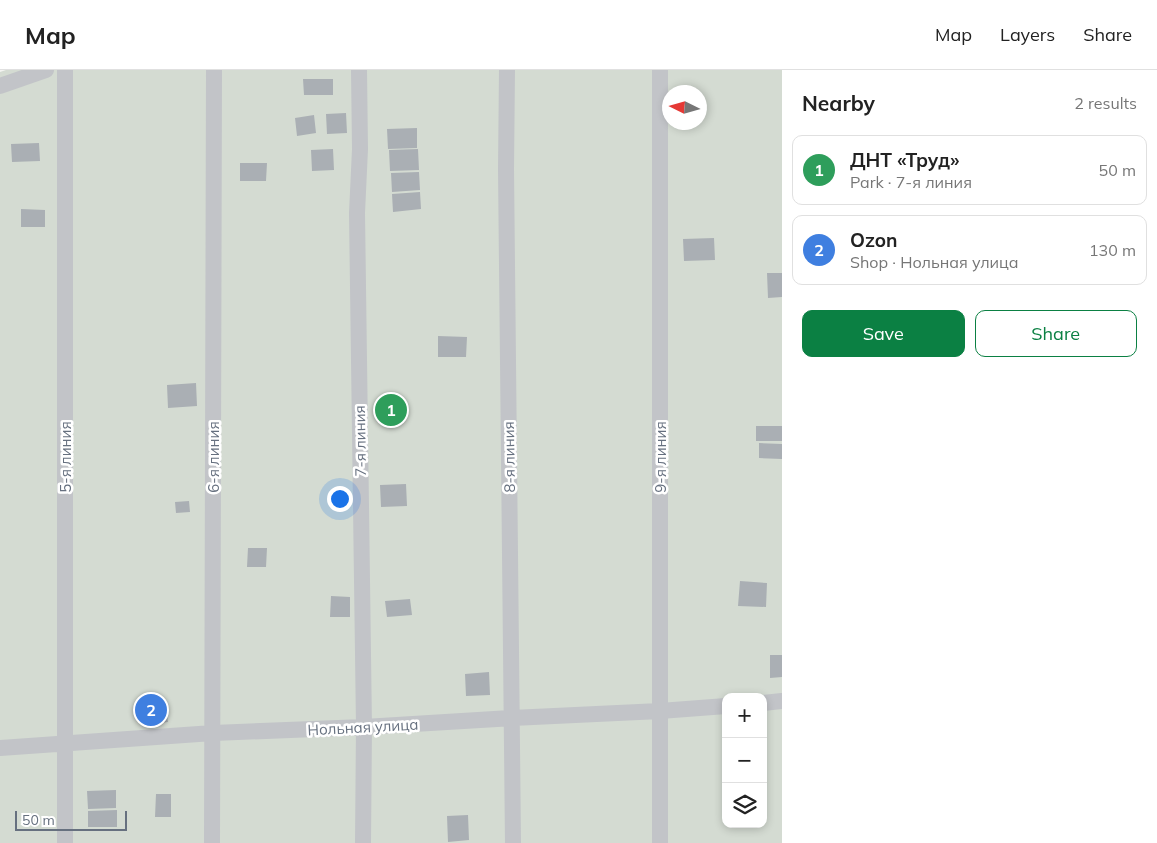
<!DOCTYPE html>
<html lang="en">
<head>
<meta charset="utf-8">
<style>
  body { margin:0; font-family:Mulish,sans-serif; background:#f6f6f6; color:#222 }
  .controls { position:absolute; right:15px; bottom:15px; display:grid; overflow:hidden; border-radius:10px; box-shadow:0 2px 8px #0003 }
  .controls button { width:45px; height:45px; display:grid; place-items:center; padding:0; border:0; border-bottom:1px solid #e0e0e0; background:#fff; color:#222; font:25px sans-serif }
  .compass { position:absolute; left:662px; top:15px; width:45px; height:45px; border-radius:50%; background:#fff; box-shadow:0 2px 8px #0003; rotate:275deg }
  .scale { position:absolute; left:15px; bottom:12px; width:112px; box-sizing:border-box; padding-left:5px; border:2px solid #66707f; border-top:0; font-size:14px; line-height:18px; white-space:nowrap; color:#66707f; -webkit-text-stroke:4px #fff; paint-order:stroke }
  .you { position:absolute; left:339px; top:428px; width:18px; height:18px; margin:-12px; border:4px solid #fff; border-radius:50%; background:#1a73e8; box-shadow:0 0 0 8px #1a73e833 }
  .badge { display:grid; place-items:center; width:32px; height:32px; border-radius:50%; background:#0b8043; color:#fff; font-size:16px; font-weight:700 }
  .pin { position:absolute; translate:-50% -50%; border:2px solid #fff; box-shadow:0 1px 5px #0006 }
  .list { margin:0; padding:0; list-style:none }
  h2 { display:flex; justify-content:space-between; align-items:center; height:65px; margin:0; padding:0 20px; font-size:21px }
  h2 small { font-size:16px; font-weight:400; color:#767676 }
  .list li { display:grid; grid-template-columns:32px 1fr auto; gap:15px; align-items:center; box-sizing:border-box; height:70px; margin:0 10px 10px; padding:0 10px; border:1px solid #e0e0e0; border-radius:10px }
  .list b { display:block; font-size:19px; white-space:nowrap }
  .list p { margin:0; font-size:16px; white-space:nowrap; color:#767676 }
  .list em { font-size:16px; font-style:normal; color:#767676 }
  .actions { display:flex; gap:10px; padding:15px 20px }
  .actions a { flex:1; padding:11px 0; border:1px solid #0b8043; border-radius:10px; text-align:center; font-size:18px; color:#0b8043 }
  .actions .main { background:#0b8043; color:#fff }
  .icon { flex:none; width:28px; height:28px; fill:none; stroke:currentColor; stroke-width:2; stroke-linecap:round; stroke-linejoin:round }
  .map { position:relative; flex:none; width:782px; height:773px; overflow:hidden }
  header { display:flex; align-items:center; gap:30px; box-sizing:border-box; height:70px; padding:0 25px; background:#fff; border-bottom:1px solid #e0e0e0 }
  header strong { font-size:24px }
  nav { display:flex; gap:28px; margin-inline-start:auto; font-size:18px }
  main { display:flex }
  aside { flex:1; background:#fff }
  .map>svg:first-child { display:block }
</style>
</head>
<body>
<header>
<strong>Map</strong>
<nav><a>Map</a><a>Layers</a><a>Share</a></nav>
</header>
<main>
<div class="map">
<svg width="782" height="773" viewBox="0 0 782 773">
  <rect width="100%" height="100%" fill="#f4f4f1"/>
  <!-- green -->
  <path fill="#d4dbd2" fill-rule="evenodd" d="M6,0H782V773H0V2ZM670,22H700V52H670ZM726,627H763V754H726Z"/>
  <!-- building -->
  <path fill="#aaafb4" d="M303,9H333V25H304Z
    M346,43L347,63L327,64L326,44Z
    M314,45L316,63L297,66L295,48Z
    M417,58V78L388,79L387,59Z
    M39,73L40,91L12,92L11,74Z
    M333,79L334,100L312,101L311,80Z
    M418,79L419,100L390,101L389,80Z
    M240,93H267L266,111H240Z
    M419,102L420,120L392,122L391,103Z
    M420,122L421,139L393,142L392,124Z
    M21,139L45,140V157H21Z
    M714,168L715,190L684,191L683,169Z
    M767,203H782V227L768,228Z
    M438,266L467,267L466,287H438Z
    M196,313L197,336L168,338L167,315Z
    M756,356H782V371H756Z
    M759,373L782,374V389L759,388Z
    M406,414L407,436L381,437L380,415Z
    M189,431L190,442L176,443L175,432Z
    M248,478H267L266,497H247Z
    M740,511L767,513L766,537L738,536Z
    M331,526L350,527V547H330Z
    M410,529L412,545L387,547L385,531Z
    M770,585H782V607L770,608Z
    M489,602L490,625L466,626L465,604Z
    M165,630L168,652L145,655L143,632Z
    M116,720V738L88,739L87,721Z
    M156,724H171V747H155Z
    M117,740V757H88V741Z
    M468,745L469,770L448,772L447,746Z"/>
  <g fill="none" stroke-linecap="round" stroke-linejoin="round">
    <!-- minor -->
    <path stroke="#c2c4c8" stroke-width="16" d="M359,0L360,79L357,143L364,657L363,773
      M507,0L506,99L513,773
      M660,0V773
      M0,16L46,0
      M763,633L782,631
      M0,678L213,663L364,657L512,648L660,641L726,636
      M65,773V0
      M212,773L214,0"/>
  </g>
  <g text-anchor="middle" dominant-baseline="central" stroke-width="5" stroke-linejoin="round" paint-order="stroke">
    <!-- street labels -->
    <g font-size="15" fill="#66707f" stroke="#fff">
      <text transform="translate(360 371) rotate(-91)">7-я линия</text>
      <text transform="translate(65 387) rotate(-90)">5-я линия</text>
      <text transform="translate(213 387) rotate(-90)">6-я линия</text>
      <text transform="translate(509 387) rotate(-91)">8-я линия</text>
      <text transform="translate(660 387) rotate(-90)">9-я линия</text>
      <text transform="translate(363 657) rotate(-3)">Нольная улица</text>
    </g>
  </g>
</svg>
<div class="controls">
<button>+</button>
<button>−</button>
<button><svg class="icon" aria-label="layers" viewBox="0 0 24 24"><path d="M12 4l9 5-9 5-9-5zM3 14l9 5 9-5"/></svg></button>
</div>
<svg class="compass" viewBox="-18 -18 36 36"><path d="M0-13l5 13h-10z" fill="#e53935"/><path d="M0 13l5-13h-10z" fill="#767676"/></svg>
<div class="scale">50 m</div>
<div class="you"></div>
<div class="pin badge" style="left:391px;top:340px;background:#2e9e5b">1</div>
<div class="pin badge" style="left:151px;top:640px;background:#3f7fe0">2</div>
</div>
<aside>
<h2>Nearby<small>2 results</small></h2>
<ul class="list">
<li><span class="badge" style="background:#2e9e5b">1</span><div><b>ДНТ «Труд»</b><p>Park · 7-я линия</p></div><em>50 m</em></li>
<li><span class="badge" style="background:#3f7fe0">2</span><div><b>Ozon</b><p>Shop · Нольная улица</p></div><em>130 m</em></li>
</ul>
<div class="actions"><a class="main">Save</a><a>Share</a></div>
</aside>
</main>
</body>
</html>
